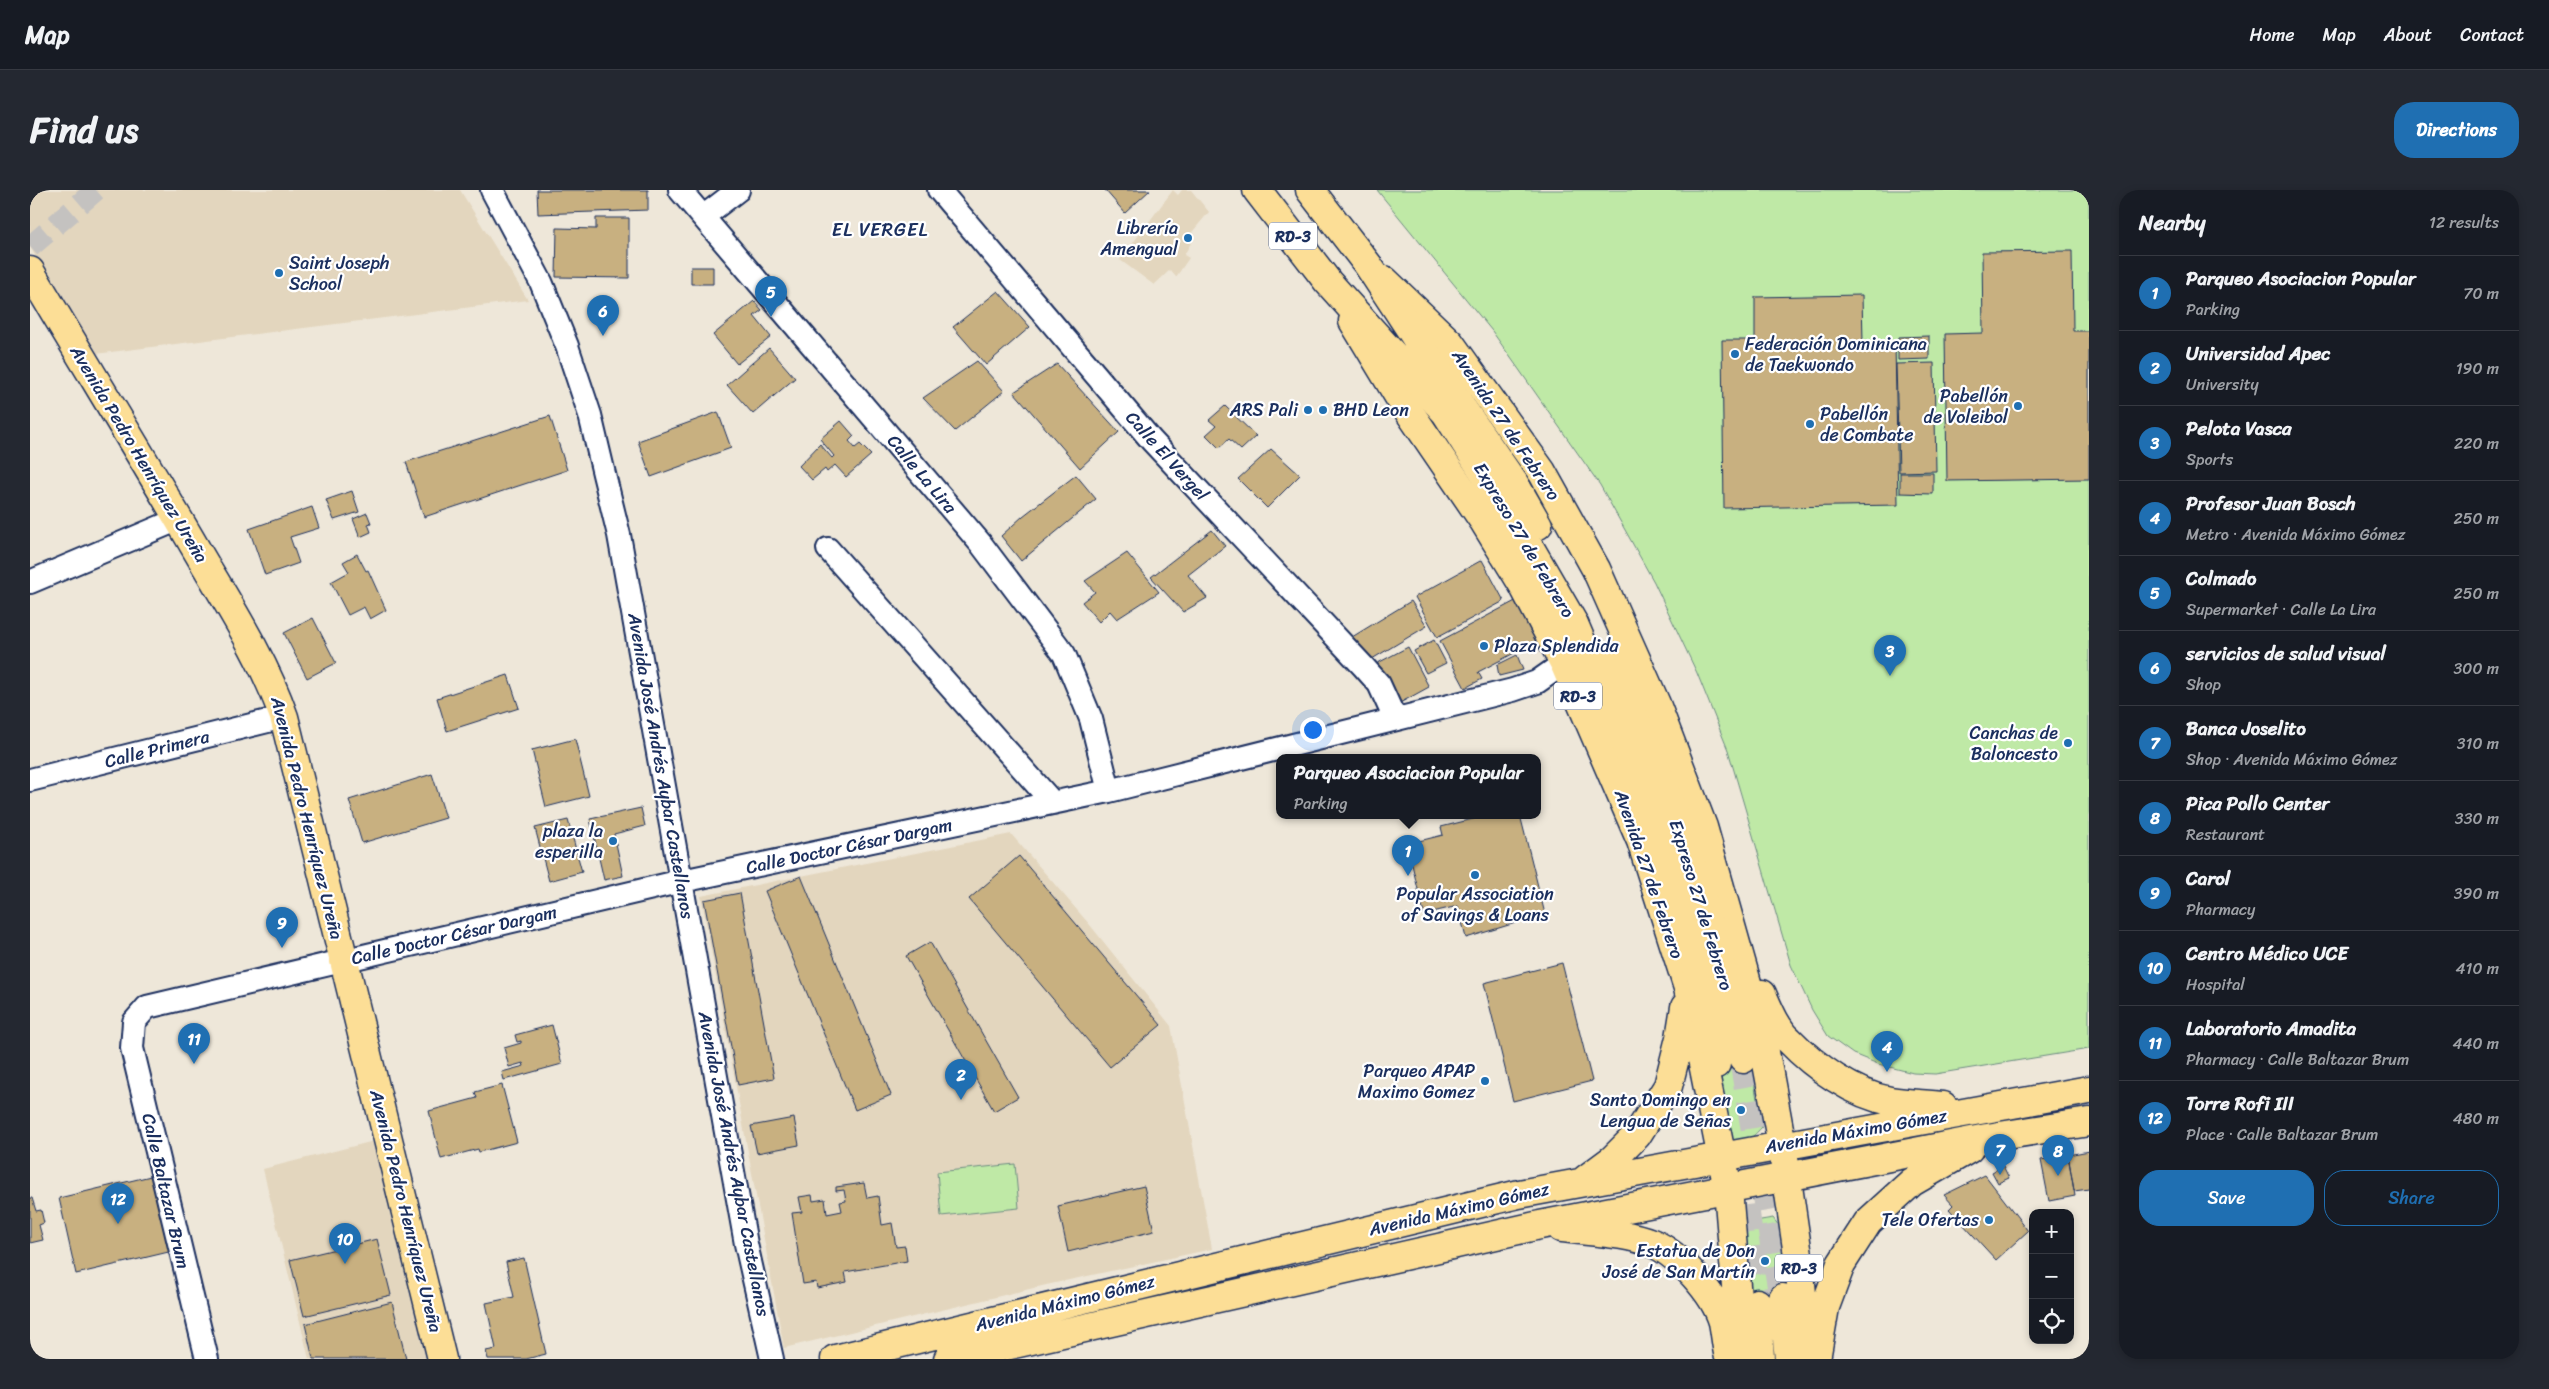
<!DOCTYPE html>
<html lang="en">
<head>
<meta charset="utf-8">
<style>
  body { margin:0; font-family:Sriracha,sans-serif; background:#242831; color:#f1f3f6 }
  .controls { position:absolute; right:15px; bottom:15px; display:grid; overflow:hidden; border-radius:10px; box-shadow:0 2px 8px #0003 }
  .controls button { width:45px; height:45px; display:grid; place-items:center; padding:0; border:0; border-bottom:1px solid #363941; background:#171b24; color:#f1f3f6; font:25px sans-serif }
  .you { position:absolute; left:1282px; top:539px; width:18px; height:18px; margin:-12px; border:4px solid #fff; border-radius:50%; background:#1a73e8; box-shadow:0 0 0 8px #1a73e833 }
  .badge { display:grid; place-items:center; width:32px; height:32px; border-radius:50%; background:#1f6fb2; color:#fff; font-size:16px; font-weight:700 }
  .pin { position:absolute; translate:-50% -41px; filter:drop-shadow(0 1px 2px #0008) }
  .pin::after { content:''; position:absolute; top:26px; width:18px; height:15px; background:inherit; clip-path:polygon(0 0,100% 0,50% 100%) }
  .popup { position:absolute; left:1246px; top:564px; width:265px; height:65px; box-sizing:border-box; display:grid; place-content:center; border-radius:10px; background:#171b24; filter:drop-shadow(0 1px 4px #0005); font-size:16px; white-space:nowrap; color:#9ea1a6 }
  .popup b { font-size:19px; color:#f1f3f6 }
  .popup::after { content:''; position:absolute; left:50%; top:100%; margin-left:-10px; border:10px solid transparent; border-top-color:#171b24 }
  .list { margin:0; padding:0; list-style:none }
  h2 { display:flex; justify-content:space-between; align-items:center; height:65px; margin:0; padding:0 20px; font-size:21px }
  h2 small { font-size:16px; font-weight:400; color:#9ea1a6 }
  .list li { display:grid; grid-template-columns:32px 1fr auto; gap:15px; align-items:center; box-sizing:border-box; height:75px; padding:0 20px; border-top:1px solid #363941 }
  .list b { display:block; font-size:19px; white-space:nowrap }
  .list p { margin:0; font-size:16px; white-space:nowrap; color:#9ea1a6 }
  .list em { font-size:16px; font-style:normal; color:#9ea1a6 }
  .actions { display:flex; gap:10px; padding:15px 20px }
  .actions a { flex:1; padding:11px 0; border:1px solid #1f6fb2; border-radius:20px; text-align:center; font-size:18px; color:#1f6fb2 }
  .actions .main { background:#1f6fb2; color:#fff }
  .icon { flex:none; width:28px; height:28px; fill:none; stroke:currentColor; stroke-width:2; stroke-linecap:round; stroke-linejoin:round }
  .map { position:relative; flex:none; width:2059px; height:1169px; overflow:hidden; border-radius:20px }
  header { display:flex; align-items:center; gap:30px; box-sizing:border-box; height:70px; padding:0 25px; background:#171b24; border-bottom:1px solid #363941 }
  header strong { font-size:24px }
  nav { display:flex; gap:28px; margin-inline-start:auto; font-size:18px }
  .intro { display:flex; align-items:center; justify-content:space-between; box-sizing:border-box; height:120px; padding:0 30px }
  h1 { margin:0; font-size:35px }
  .button { padding:12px 22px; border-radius:20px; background:#1f6fb2; color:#fff; font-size:18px; font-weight:700 }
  main { display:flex; gap:30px; padding:0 30px }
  aside { flex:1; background:#171b24; border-radius:20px; box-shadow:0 2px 8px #0003 }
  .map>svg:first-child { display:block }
</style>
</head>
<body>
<header>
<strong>Map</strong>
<nav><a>Home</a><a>Map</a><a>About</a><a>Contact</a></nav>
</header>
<div class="intro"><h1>Find us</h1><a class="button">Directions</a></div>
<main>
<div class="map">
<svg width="2059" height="1169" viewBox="0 0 2059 1169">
  <rect width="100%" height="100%" fill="#eee7d9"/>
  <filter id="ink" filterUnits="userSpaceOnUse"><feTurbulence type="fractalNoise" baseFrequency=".02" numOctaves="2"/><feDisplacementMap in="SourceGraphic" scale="10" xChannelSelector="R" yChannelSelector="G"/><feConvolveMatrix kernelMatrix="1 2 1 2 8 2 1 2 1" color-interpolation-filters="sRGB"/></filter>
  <g filter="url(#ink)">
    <!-- built -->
    <path fill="#e3d6be" d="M0,0H430L498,110L65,164L0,57Z
      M1143,0L1148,5L1152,0H1161L1179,22L1158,47L1161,53L1154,65L1159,68L1146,87L1140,80L1124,95L1090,70Z
      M981,644L1060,735L1141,836L1182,1059L1016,1095L754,1158L671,706Z
      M344,951L397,1169H279L233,979Z"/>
    <!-- green -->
    <path fill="#bfe9a6" stroke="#6d8c82" d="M1347,0H2059V859L1905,884L1883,883L1848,874L1823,864L1798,846L1782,820L1761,775L1698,560L1667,483L1624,392L1570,295L1462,141Z
      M1720,870L1732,937C1717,953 1715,955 1693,948L1678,877Z
      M985,974L989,1018L911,1026L907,982Z
      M1743,1028L1755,1044L1762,1103L1719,1110L1710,1045L1719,1032Z"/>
    <!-- building -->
    <path fill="#c8b080" stroke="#1b2f5e" d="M507,0H618V20L508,24Z
      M1075,0H1120L1095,23Z
      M566,28H599V88L526,87L527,38L566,39Z
      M2042,61L2043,141H2059V289L1917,291L1915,144L1953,143L1952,62Z
      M661,77H683V94H661Z
      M968,101L1000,137L956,175L923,137Z
      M1832,105L1833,153H1865L1868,315L1694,318L1692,150H1725V107Z
      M724,111L732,120L724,126L741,147L707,174L683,145Z
      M1899,146V169L1868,170V147Z
      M739,158L765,188L723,224L697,195Z
      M947,171L974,201L925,241L893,208Z
      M1904,173L1906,281L1869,282L1866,174Z
      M1027,174L1089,242L1050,278L984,202Z
      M1195,216L1226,246L1211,260L1199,249L1189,258L1176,245L1186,236L1179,230Z
      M688,222L701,258L621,287L608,251Z
      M520,226L537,280L394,327L376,272Z
      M811,231L824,246L819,251L825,258L830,254L841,265L816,287L805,275L797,282L795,279L782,290L769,276L790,254L802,268L804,266L790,249Z
      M1241,259L1270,285L1237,318L1208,289Z
      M1870,283H1903V304L1870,303Z
      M1046,285L1066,309L991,371L971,346L993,326Z
      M322,301L329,322L304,330L296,310Z
      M282,317L289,338L260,347L269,373L235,385L219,339Z
      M337,323L341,333L338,334L341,342L330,347L323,329Z
      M1182,340L1195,356L1158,385L1177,408L1153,422L1121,387Z
      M1097,363L1129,402L1087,429L1080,421L1069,432L1052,412L1065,402L1055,391Z
      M327,364L336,381L338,380L356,420L340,429L334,417L318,425L301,392L319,382L313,372Z
      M1452,370L1474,411L1407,447L1385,407Z
      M1489,409L1509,450L1448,482L1452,489L1435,498L1410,451Z
      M1381,411L1397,436L1337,472L1322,447Z
      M283,428L306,473L277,488L254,443Z
      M1404,450L1416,473L1396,483L1384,461Z
      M1378,457L1399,497L1368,514L1346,474Z
      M1487,465L1493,480L1469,486L1467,475Z
      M478,485L489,518L417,541L407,508Z
      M545,549L559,606L516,617L502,560Z
      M402,584L416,628L332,653L319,610Z
      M611,618L615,636L584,644L593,686L574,690L560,629Z
      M1459,625H1490L1515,724L1436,748L1428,716L1394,724L1377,654L1413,645L1411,637Z
      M538,630L552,682L519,691L505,638Z
      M989,666L1131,835L1080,877L939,709Z
      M771,686L861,905L825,920L735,701Z
      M710,703L744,888L708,895L674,710Z
      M900,752L988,907L964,921L876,766Z
      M1532,773L1562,891L1483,911L1454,793Z
      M522,835L532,874L474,890L472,882L494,876L493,873L479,877L474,858L491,853V851L487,852L485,845Z
      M472,895L487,952L449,962L448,959L411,969L399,921L447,908L445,902Z
      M764,928L769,955L727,963L721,936Z
      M2059,961V999L2044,1001L2038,965Z
      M2038,965L2045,1006L2019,1011L2011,970Z
      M1973,976L1979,988L1968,993L1962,982Z
      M129,984L147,1060L46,1084L29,1008Z
      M1955,985L1998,1041L1966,1070L1919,1019L1923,1015L1914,1005Z
      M834,993L837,1008L848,1006L852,1035L862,1033L866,1057L875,1056L877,1071L815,1082L817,1092L787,1098L786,1092L773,1094L762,1023L772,1022L769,1007L782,1005L783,1011L795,1009L797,1024L812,1021L810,1012L816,1011L814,1000L806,1001V997Z
      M1114,996L1124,1041L1038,1062L1028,1016Z
      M0,1008H2L6,1021L11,1020L14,1033L9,1035L13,1050L0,1053Z
      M347,1049L361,1105L274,1126L260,1070Z
      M494,1068L516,1164L496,1169H458L456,1161L466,1159L456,1113L484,1107L476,1072Z
      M362,1112L376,1169H283L275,1134Z"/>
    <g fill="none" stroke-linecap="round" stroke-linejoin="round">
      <!-- minor-tunnel -->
      <path stroke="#c4c2c0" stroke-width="22" stroke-dasharray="22 11" stroke-linecap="butt" d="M0,57L66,0"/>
      <!-- highway-tunnel -->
      <path stroke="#c4c2c0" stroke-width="28" stroke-dasharray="28 14" stroke-linecap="butt" d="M1713,869L1753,1108
        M1707,974L1714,1007L1727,1113"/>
      <defs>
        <path id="minor" d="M462,0L511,92L537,156L560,225L574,284L589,345L716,1054L742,1169
          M650,0L951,354L1034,464L1061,529L1079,601
          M909,0L1122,251L1333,476L1349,494L1365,529
          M673,27L708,0
          M798,359L1023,613
          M0,392L149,329
          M0,590L254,527
          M177,1169L102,858L104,832L117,817L652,691L1079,601L1483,500L1507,492L1534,473"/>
        <path id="major" d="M0,81C55,174 112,266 166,359C198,414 233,467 254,527L412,1169
          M1354,90L1420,153L1512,282L1566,379L1626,514L1673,637L1732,846L1752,955L1769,1072L1778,1169
          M1323,131L1369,207L1453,330L1493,395L1534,473L1611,651L1658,798L1698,999L1712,1169
          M1732,804C1739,820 1746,838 1759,850C1785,877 1823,904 1860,911C1877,914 1896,914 1913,916
          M1556,989L1583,969L1607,945L1638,896L1650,848L1655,817
          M1531,1038C1560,1042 1595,1042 1622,1053C1649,1064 1685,1104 1693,1132C1695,1142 1696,1153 1698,1163
          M1787,1163L1795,1117L1811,1074L1838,1032L1882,992L1939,959
          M805,1169L1489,1004L2059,900
          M918,1169L1510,1035L1957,948L2059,932"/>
        <path id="highway" d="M1227,0L1298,92L1416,223L1481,325L1544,434L1609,587L1661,752L1686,874
          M1280,0L1338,75L1432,218L1484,293L1508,335
          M1579,468C1604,525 1629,582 1650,641C1676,715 1696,792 1713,869
          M1753,1108L1759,1169
          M1727,1113L1730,1169"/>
      </defs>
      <!-- minor casing -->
      <use href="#minor" stroke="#1b2f5e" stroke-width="26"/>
      <!-- major casing -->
      <use href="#major" stroke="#1b2f5e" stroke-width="31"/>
      <!-- highway casing -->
      <use href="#highway" stroke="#1b2f5e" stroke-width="31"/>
      <!-- minor -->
      <use href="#minor" stroke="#fff" stroke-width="22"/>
      <!-- major -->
      <use href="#major" stroke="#fcde96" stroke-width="28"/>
      <!-- highway -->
      <use href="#highway" stroke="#fcde96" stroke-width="28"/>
    </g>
  </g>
  <!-- markers -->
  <g fill="#1f6fb2" stroke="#fff" stroke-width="2">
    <circle cx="1158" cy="48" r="5"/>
    <circle cx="249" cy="83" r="5"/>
    <circle cx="1705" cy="164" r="5"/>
    <circle cx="1988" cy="216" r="5"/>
    <circle cx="1278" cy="220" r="5"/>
    <circle cx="1293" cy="220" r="5"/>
    <circle cx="1780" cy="234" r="5"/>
    <circle cx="1454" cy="456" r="5"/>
    <circle cx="2038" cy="553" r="5"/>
    <circle cx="583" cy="651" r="5"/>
    <circle cx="1445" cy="685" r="5"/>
    <circle cx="1455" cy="891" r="5"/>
    <circle cx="1711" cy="920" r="5"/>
    <circle cx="1959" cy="1030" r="5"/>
    <circle cx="1735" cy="1071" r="5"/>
  </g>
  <g text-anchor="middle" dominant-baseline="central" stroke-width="4.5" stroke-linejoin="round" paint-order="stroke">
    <!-- shield labels -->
    <g fill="#fff" stroke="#5f6d8e" stroke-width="1">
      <rect x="1239" y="32.5" width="48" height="27" rx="4"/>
      <rect x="1524" y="492.5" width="48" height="27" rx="4"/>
      <rect x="1745" y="1064.5" width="48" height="27" rx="4"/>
    </g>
    <g font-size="16" font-weight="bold" fill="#1b2f5e">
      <text x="1263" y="46">RD-3</text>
      <text x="1548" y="506">RD-3</text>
      <text x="1769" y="1078">RD-3</text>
    </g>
    <!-- poi labels -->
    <g font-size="18" fill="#1b2f5e" stroke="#fff" text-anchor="end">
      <text x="1148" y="38">Librería<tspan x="1148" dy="21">Amengual</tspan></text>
      <text x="259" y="73" text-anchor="start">Saint Joseph<tspan x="259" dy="21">School</tspan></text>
      <text x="1715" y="154" text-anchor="start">Federación Dominicana<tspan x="1715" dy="21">de Taekwondo</tspan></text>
      <text x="1978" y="206">Pabellón<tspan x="1978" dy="21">de Voleibol</tspan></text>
      <text x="1268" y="220">ARS Pali</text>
      <text x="1303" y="220" text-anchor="start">BHD Leon</text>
      <text x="1790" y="224" text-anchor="start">Pabellón<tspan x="1790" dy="21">de Combate</tspan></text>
      <text x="1464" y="456" text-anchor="start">Plaza Splendida</text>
      <text x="2028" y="543">Canchas de<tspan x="2028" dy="21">Baloncesto</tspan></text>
      <text x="573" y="641">plaza la<tspan x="573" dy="21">esperilla</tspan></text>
      <text x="1445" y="704" text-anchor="middle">Popular Association<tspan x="1445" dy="21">of Savings &amp; Loans</tspan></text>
      <text x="1445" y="881">Parqueo APAP<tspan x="1445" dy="21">Maximo Gomez</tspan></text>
      <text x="1701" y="910">Santo Domingo en<tspan x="1701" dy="21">Lengua de Señas</tspan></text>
      <text x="1949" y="1030">Tele Ofertas</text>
      <text x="1725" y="1061">Estatua de Don<tspan x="1725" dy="21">José de San Martín</tspan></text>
    </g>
    <!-- street labels -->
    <g font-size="18" fill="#1b2f5e" stroke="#fff">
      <text transform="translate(1476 235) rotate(56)">Avenida 27 de Febrero</text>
      <text transform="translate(109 264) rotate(59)">Avenida Pedro Henríquez Ureña</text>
      <text transform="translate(1137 266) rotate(48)">Calle El Vergel</text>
      <text transform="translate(892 284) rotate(50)">Calle La Lira</text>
      <text transform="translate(1494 350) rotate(59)">Expreso 27 de Febrero</text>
      <text transform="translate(127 559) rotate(-14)">Calle Primera</text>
      <text transform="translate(631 576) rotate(80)">Avenida José Andrés Aybar Castellanos</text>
      <text transform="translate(277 628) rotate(76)">Avenida Pedro Henríquez Ureña</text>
      <text transform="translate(819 656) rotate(-12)">Calle Doctor César Dargam</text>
      <text transform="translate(1619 684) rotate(71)">Avenida 27 de Febrero</text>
      <text transform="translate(1671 715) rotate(73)">Expreso 27 de Febrero</text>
      <text transform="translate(424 745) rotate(-13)">Calle Doctor César Dargam</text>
      <text transform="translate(1826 941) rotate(-10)">Avenida Máximo Gómez</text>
      <text transform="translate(704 974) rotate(79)">Avenida José Andrés Aybar Castellanos</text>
      <text transform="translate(136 1001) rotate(77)">Calle Baltazar Brum</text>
      <text transform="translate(1429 1019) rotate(-13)">Avenida Máximo Gómez</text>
      <text transform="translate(376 1021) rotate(76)">Avenida Pedro Henríquez Ureña</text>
      <text transform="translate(1035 1113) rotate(-14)">Avenida Máximo Gómez</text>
    </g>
    <!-- neighbourhood labels -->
    <g font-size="19" letter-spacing="1" fill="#1b2f5e" stroke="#fff">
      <text x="850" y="39">EL VERGEL</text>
    </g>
  </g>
</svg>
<div class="controls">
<button>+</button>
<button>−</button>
<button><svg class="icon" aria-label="locate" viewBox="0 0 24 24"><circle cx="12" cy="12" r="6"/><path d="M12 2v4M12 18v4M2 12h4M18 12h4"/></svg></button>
</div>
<div class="you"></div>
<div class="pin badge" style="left:1378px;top:686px">1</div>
<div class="popup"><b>Parqueo Asociacion Popular</b>Parking</div>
<div class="pin badge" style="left:931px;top:910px">2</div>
<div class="pin badge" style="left:1860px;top:486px">3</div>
<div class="pin badge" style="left:1857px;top:882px">4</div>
<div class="pin badge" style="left:741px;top:127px">5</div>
<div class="pin badge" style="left:573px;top:146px">6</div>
<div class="pin badge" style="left:1970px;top:985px">7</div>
<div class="pin badge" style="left:2028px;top:986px">8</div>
<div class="pin badge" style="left:252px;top:758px">9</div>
<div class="pin badge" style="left:315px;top:1074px">10</div>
<div class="pin badge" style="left:164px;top:874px">11</div>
<div class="pin badge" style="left:88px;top:1034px">12</div>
</div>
<aside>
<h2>Nearby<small>12 results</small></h2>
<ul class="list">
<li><span class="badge">1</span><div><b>Parqueo Asociacion Popular</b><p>Parking</p></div><em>70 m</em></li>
<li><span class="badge">2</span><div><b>Universidad Apec</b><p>University</p></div><em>190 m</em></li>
<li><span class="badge">3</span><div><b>Pelota Vasca</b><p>Sports</p></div><em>220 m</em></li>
<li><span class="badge">4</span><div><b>Profesor Juan Bosch</b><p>Metro · Avenida Máximo Gómez</p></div><em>250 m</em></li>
<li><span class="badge">5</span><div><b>Colmado</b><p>Supermarket · Calle La Lira</p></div><em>250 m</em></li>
<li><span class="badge">6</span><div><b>servicios de salud visual</b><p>Shop</p></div><em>300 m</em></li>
<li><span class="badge">7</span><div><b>Banca Joselito</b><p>Shop · Avenida Máximo Gómez</p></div><em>310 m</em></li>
<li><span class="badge">8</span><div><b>Pica Pollo Center</b><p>Restaurant</p></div><em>330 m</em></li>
<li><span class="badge">9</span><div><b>Carol</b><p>Pharmacy</p></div><em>390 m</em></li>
<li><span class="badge">10</span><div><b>Centro Médico UCE</b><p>Hospital</p></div><em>410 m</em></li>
<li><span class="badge">11</span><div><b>Laboratorio Amadita</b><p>Pharmacy · Calle Baltazar Brum</p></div><em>440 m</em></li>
<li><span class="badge">12</span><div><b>Torre Rofi III</b><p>Place · Calle Baltazar Brum</p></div><em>480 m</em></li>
</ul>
<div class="actions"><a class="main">Save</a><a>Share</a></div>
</aside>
</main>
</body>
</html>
